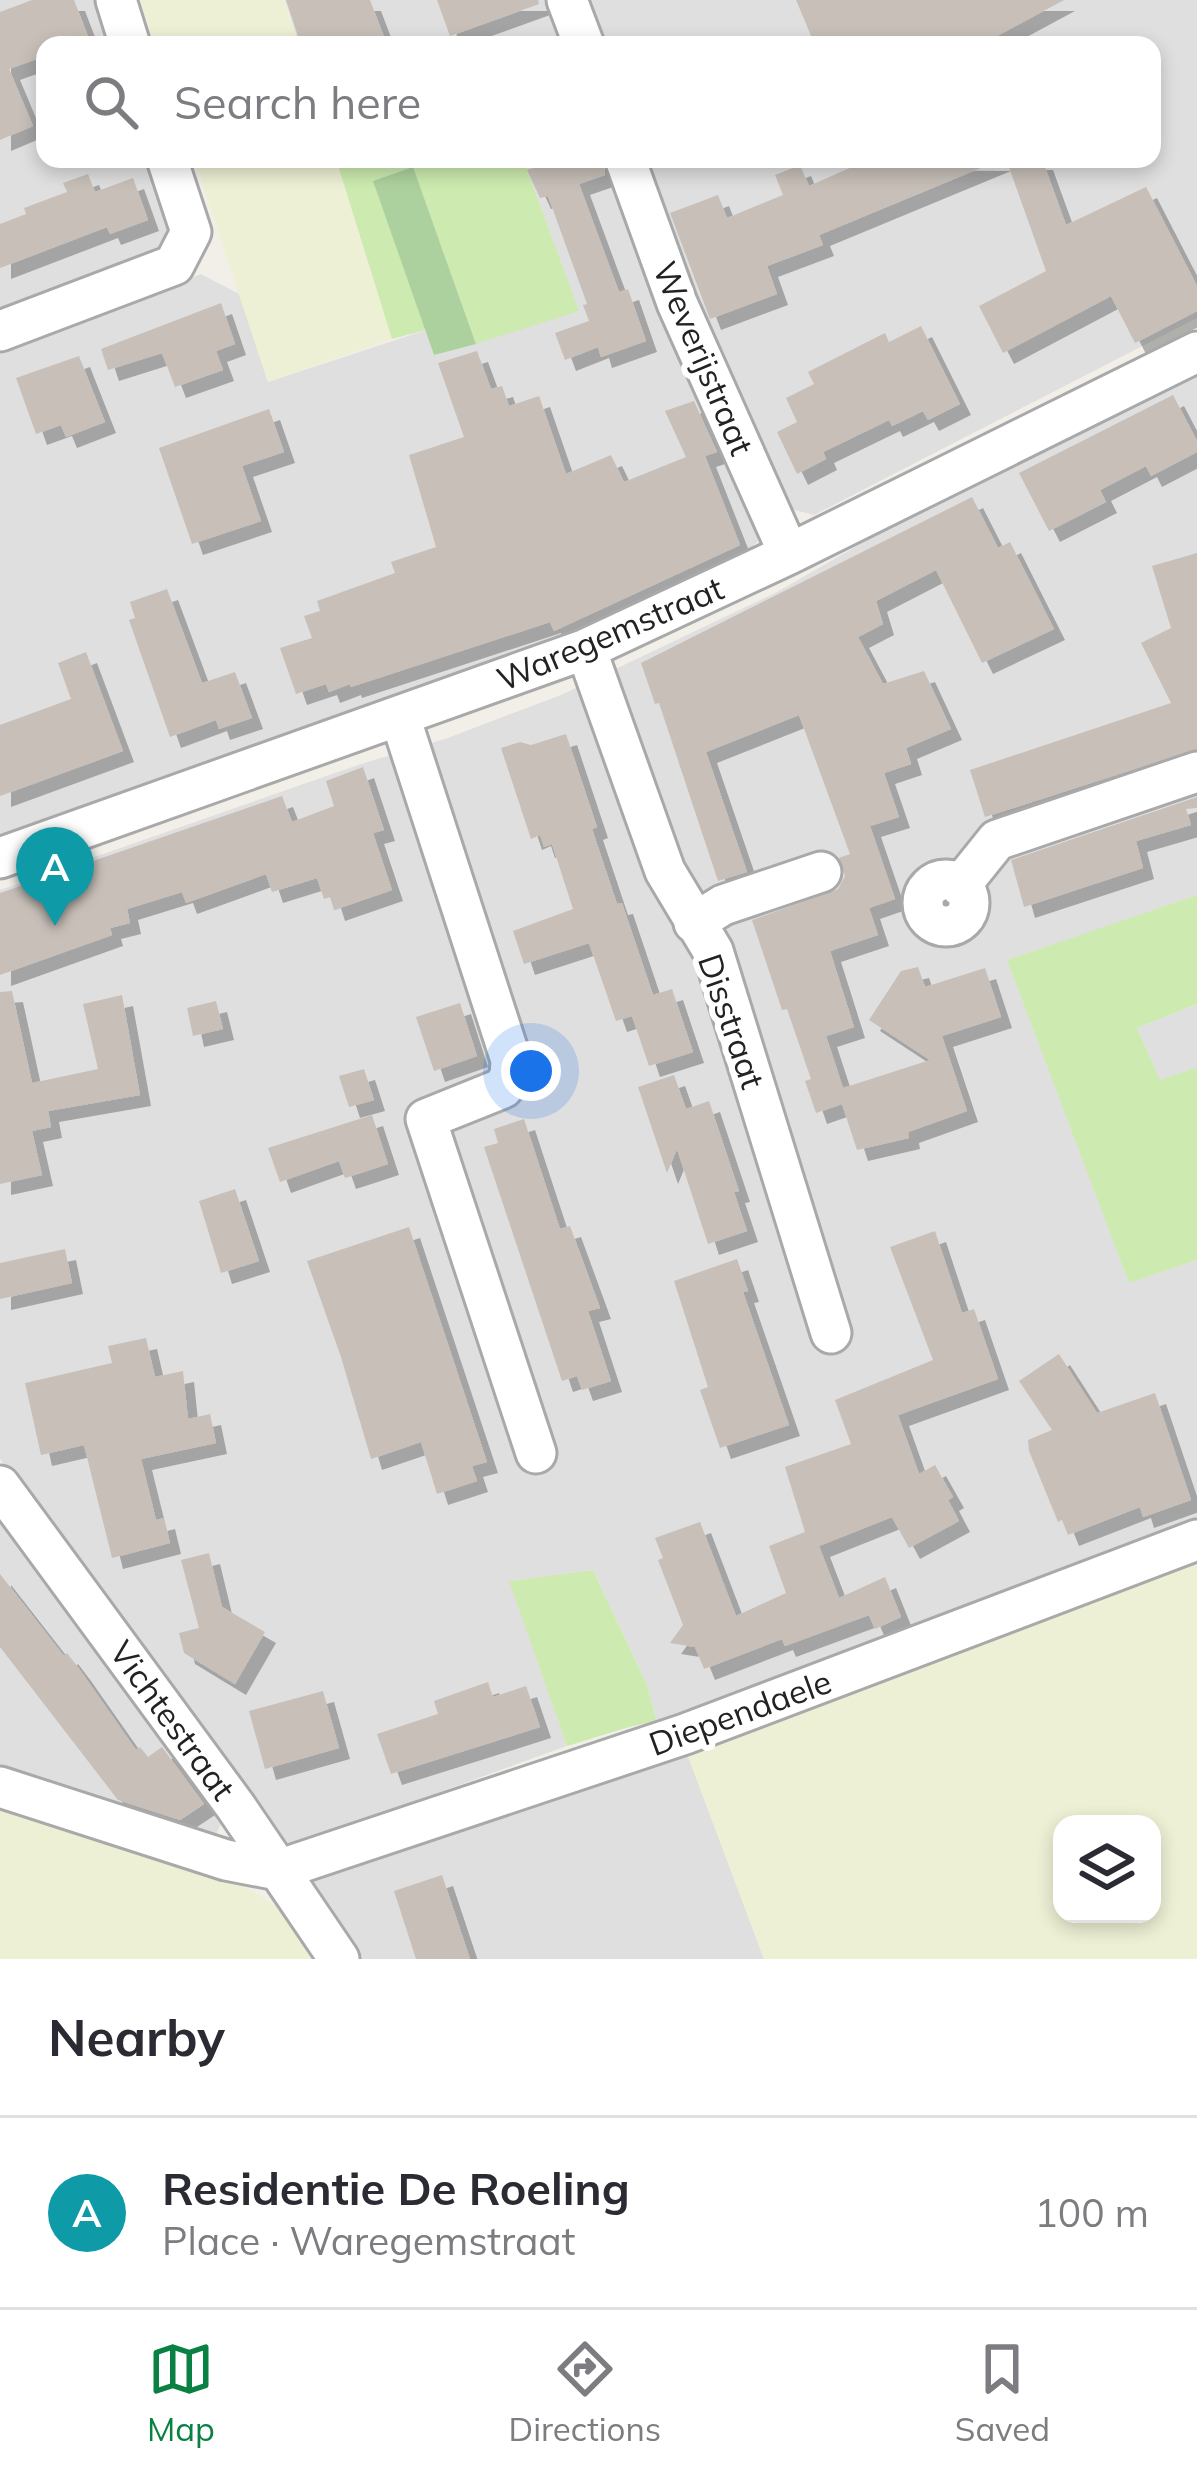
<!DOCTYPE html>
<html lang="en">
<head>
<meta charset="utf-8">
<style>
  body { margin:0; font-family:Mulish,sans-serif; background:#f7f7f7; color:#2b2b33 }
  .controls { position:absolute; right:36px; bottom:36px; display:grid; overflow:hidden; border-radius:24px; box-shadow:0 6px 18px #0003 }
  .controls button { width:108px; height:108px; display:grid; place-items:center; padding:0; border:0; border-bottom:3px solid #e1e1e2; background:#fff; color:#2b2b33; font:60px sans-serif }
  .you { position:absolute; left:531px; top:1071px; width:42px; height:42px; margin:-30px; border:9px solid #fff; border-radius:50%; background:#1a73e8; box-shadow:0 0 0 18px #1a73e833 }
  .badge { display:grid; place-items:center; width:78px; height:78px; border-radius:50%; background:#0b8043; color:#fff; font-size:39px; font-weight:700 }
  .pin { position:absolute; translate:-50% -99px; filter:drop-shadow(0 3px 6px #0008) }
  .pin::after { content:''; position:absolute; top:63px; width:42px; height:36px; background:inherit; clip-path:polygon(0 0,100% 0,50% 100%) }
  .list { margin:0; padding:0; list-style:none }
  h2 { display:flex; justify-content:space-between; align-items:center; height:156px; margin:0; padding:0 48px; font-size:51px }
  h2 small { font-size:39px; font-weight:400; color:#7c7c81 }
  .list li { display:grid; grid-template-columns:78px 1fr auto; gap:36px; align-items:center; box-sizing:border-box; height:192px; padding:0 48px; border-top:3px solid #e1e1e2 }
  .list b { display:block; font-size:45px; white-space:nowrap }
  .list p { margin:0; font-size:39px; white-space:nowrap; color:#7c7c81 }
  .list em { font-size:39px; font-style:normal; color:#7c7c81 }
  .icon { flex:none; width:66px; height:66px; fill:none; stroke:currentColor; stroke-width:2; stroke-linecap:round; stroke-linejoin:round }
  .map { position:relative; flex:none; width:1197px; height:1959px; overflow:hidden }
  .search { position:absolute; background:#fff; box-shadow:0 6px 18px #0003; left:36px; right:36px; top:36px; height:132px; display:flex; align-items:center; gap:30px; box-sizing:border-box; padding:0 42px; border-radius:24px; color:#7c7c81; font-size:45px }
  .sheet { height:348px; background:#fff }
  nav { display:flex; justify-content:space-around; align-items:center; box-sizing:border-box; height:168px; border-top:3px solid #e1e1e2; background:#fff; font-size:33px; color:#7c7c81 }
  nav a { display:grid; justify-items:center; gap:6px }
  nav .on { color:#0b8043 }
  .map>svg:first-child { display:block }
</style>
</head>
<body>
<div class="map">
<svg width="1197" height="1959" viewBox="0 0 1197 1959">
  <defs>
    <filter id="shadow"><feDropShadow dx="11" dy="11" stdDeviation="0" flood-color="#0004"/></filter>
  </defs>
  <rect width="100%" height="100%" fill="#f2efe9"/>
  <!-- residential -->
  <path fill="#e0dfdf" d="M0,0H95L112,45H45V159H153L172,234L160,251L0,312Z
    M285,0H550L567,45H299Z
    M583,0H1197V318L814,515L794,510L780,498L698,324L639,159H1152V45H599Z
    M523,159H609L755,523L758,542L740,555L518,658L0,836V352L201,274L239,294L268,382L426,330L434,355L578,310Z
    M1197,367V895L1008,961L1129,1282L1197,1260V1518L700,1718L695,1709L657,1722L647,1685L593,1570L510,1581L567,1746L285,1848L0,1459V890L361,764L445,739L561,695L777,592L961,486Z
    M1197,1004V1067L1160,1081L1137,1028Z
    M0,1514L224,1816L216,1835L201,1836L0,1774Z
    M686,1751L764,1959H360L309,1878Z"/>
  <!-- farmland -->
  <path fill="#eef0d5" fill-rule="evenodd" d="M140,0H285L299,45H155Z
    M194,159H336L392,339L268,382Z
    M1197,1556V1959H764L686,1751ZM1062,1824H1152V1914H1062Z
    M0,1805L190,1863L253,1891L283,1911L322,1959H0Z"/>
  <!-- grass -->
  <path fill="#cdebb0" d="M336,159H523L579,311L476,344L413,168L374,182L426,330L392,339Z
    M1197,895V1004L1137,1028L1160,1080L1197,1067V1260L1129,1283L1007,960Z
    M593,1570L647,1685L657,1722C639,1722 589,1740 567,1746L509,1581Z"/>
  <!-- forest -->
  <path fill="#add19e" d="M413,167L476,344L434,355L373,181Z"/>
  <!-- building -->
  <path fill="#c7bfb8" filter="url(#shadow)" d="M32,0H74L89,39L73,45H45V56L9,69L33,126L0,140V12Z
    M286,0H370L387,45H301Z
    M437,0H538L539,4L450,36Z
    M796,0H1064L980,45H815Z
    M539,159H602L605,175L579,184L619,292L628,289L646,341L601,357L598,347L565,360L555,333L589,321L583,305L587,304L548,196L540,198L527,170L541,166Z
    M870,159L1000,160L819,235L823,245L767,266L777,294L710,319L670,213L718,195L727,218L783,195L775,175L800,165L809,186Z
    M1006,159H1042L1066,225L1146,187L1197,286V311L1135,343L1111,296L1003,353L979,306L1046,271Z
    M88,174L95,192L133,178L148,220L110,234L107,227L0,268V224L26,214L24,208L67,192L63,183Z
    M221,303L235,344L216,351L223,370L175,387L162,353L108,370L101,349Z
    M921,326L960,404L928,420L923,411L892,426L889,420L823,452L826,459L797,474L777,432L797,422L786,398L814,384L808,372L885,333L889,342Z
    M477,351L491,389L502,386L509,406L539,396L566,474L611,455L624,482L686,457L665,411L694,401L717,452L705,456L740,545L554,631L550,622L351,687L350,684L329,692L326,684L296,694L280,648L312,638L304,616L320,611L317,601L395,573L391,562L436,547L409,455L464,437L438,363Z
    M79,356L105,422L66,437L61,425L36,434L16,378Z
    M1173,395L1197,441V452L1151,476L1146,466L1100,490L1106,502L1049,531L1019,473Z
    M269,409L284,452L242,466L261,521L192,544L159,448Z
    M972,497L998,548L1010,542L1054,629L982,663L936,570L876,601L883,624L858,637L883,684L924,671L951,729L906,748L911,764L884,773L899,817L870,826L895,899L869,908L878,935L830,951L854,1027L826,1036L843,1088L930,1060L869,1020L901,971L918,967L925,987L985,968L1001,1017L942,1036L967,1111L908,1132L909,1138L857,1150L842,1104L816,1113L805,1081L811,1079L787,1009L782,1010L752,920L838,889L845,876L839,858L850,854L799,715L706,752L747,872L718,881L659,703L655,704L641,663Z
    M1197,553V749L985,817L970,770L1171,703L1141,643L1171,628L1152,566Z
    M167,589L202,683L235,672L252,718L219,729L216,720L170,737L129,620L135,618L130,602Z
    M86,652L123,751L0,796V725L71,699L58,663Z
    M566,734L597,827L592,829L617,904L622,903L653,995L672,989L693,1052L649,1066L632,1016L616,1021L589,943L524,964L513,931L573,909L552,844L544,847L540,835L531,839L501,748L520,742L531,745Z
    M363,767L384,830L373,833L392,890L334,910L330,897L324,899L317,878L272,892L266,874L186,903L182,892L127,909L130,923L110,928L112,935L0,975V893L282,796L292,822L334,806L326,781Z
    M1197,797V808L1186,809L1191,825L1136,841L1143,868L1024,907L1011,860Z
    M12,991L32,1083L98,1069L83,1004L122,995L140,1095L48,1111L51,1127L32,1131L42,1175L0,1184V992Z
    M216,1001L223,1029L193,1036L187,1008Z
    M460,1003L477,1056L434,1071L416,1017Z
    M364,1069L374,1100L349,1107L339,1076Z
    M674,1075L686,1109L709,1101L739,1191L734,1192L747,1231L708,1244L677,1149L667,1173L638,1087Z
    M372,1115L388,1164L345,1178L339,1161L280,1182L268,1148Z
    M524,1119L560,1229L570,1226L600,1308L588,1311L611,1381L582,1390L577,1376L562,1381L484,1147L498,1143L494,1129Z
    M235,1189L259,1261L221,1273L199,1201Z
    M409,1227L487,1462L472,1466L477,1481L437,1494L421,1442L371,1459L341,1357L307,1261Z
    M935,1231L962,1313L974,1309L998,1379L898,1415L919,1474L935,1465L953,1497L948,1500L959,1521L909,1548L892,1517L819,1546L839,1598L885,1577L901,1617L875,1629L869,1615L785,1646L782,1639L704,1669L695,1647L670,1643L683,1625L658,1560L663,1558L655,1538L700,1522L736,1616L786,1593L769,1546L805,1532L785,1467L851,1444L835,1400L933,1360L890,1247Z
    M65,1249L72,1283L0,1299V1263Z
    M737,1259L748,1291L743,1292L789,1425L720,1448L700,1390L708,1387L674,1281Z
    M146,1338L155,1377L183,1371L188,1419L210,1414L216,1443L141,1459L156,1520L164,1518L170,1543L112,1558L84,1445L41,1455L25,1383L112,1363L108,1346Z
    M1059,1354L1097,1413L1155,1393L1191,1500L1143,1517L1140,1507L1068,1535L1062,1520L1058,1522L1029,1451L1028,1440L1052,1430L1019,1381Z
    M209,1553L222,1607L265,1632L235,1684L184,1653L179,1633L199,1628L181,1560Z
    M0,1574L64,1656L67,1653L80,1670L136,1750L140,1747L148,1757L162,1747L204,1804L180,1820L118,1800L0,1647Z
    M488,1682L493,1697L526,1686L540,1727L391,1774L377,1734L438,1714L434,1701Z
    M323,1691L339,1748L265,1769L249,1711Z
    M442,1875L470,1959H416L394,1891Z"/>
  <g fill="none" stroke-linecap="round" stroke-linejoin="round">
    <defs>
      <path id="minor" d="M116,0L130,45
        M567,0L584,45
        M625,159L677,303L789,554
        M0,331L174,265L191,232L167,159
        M586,649L665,871L713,951L831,1333
        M400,717L511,1060L510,1076L503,1088L426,1119L536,1453
        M0,858L586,649L789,554L1197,352
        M923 903a23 23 0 1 1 46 0a23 23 0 1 1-46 0Z
        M960,886L997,840L1197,772
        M694,923L723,905L821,872
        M0,1486L236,1807L339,1959
        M0,1787L226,1860L278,1870L685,1734L1197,1540"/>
    </defs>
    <!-- minor casing -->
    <use href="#minor" stroke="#a9a9a9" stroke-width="45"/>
    <!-- minor -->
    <use href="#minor" stroke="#fff" stroke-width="39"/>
  </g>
  <g text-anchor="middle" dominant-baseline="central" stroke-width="12" stroke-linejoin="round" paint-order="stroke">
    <!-- street labels -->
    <g font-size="33" fill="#222" stroke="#fff">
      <text transform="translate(704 358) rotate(67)">Weverijstraat</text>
      <text transform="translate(610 633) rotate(-23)">Waregemstraat</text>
      <text transform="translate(732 1021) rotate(71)">Disstraat</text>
      <text transform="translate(740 1712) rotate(-20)">Diependaele</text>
      <text transform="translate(173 1720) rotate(54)">Vichtestraat</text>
    </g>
  </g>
</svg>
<div class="controls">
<button><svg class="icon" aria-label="layers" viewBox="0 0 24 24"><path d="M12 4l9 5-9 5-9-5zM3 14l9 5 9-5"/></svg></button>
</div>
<div class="you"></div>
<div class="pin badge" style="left:55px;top:926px;background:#0f9aa8">A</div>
<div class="search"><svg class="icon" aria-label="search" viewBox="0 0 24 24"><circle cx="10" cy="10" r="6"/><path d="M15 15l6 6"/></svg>Search here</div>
</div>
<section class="sheet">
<h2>Nearby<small></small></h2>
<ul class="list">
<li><span class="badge" style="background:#0f9aa8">A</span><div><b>Residentie De Roeling</b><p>Place · Waregemstraat</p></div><em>100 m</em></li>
</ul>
</section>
<nav>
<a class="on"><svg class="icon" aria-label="map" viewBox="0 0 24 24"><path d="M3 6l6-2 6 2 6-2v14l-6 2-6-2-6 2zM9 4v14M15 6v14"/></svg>Map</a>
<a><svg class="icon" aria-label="directions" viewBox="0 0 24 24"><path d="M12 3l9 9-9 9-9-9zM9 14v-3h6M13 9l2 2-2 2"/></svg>Directions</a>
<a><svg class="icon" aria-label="saved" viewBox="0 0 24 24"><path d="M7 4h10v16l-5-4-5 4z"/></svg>Saved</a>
</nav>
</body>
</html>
